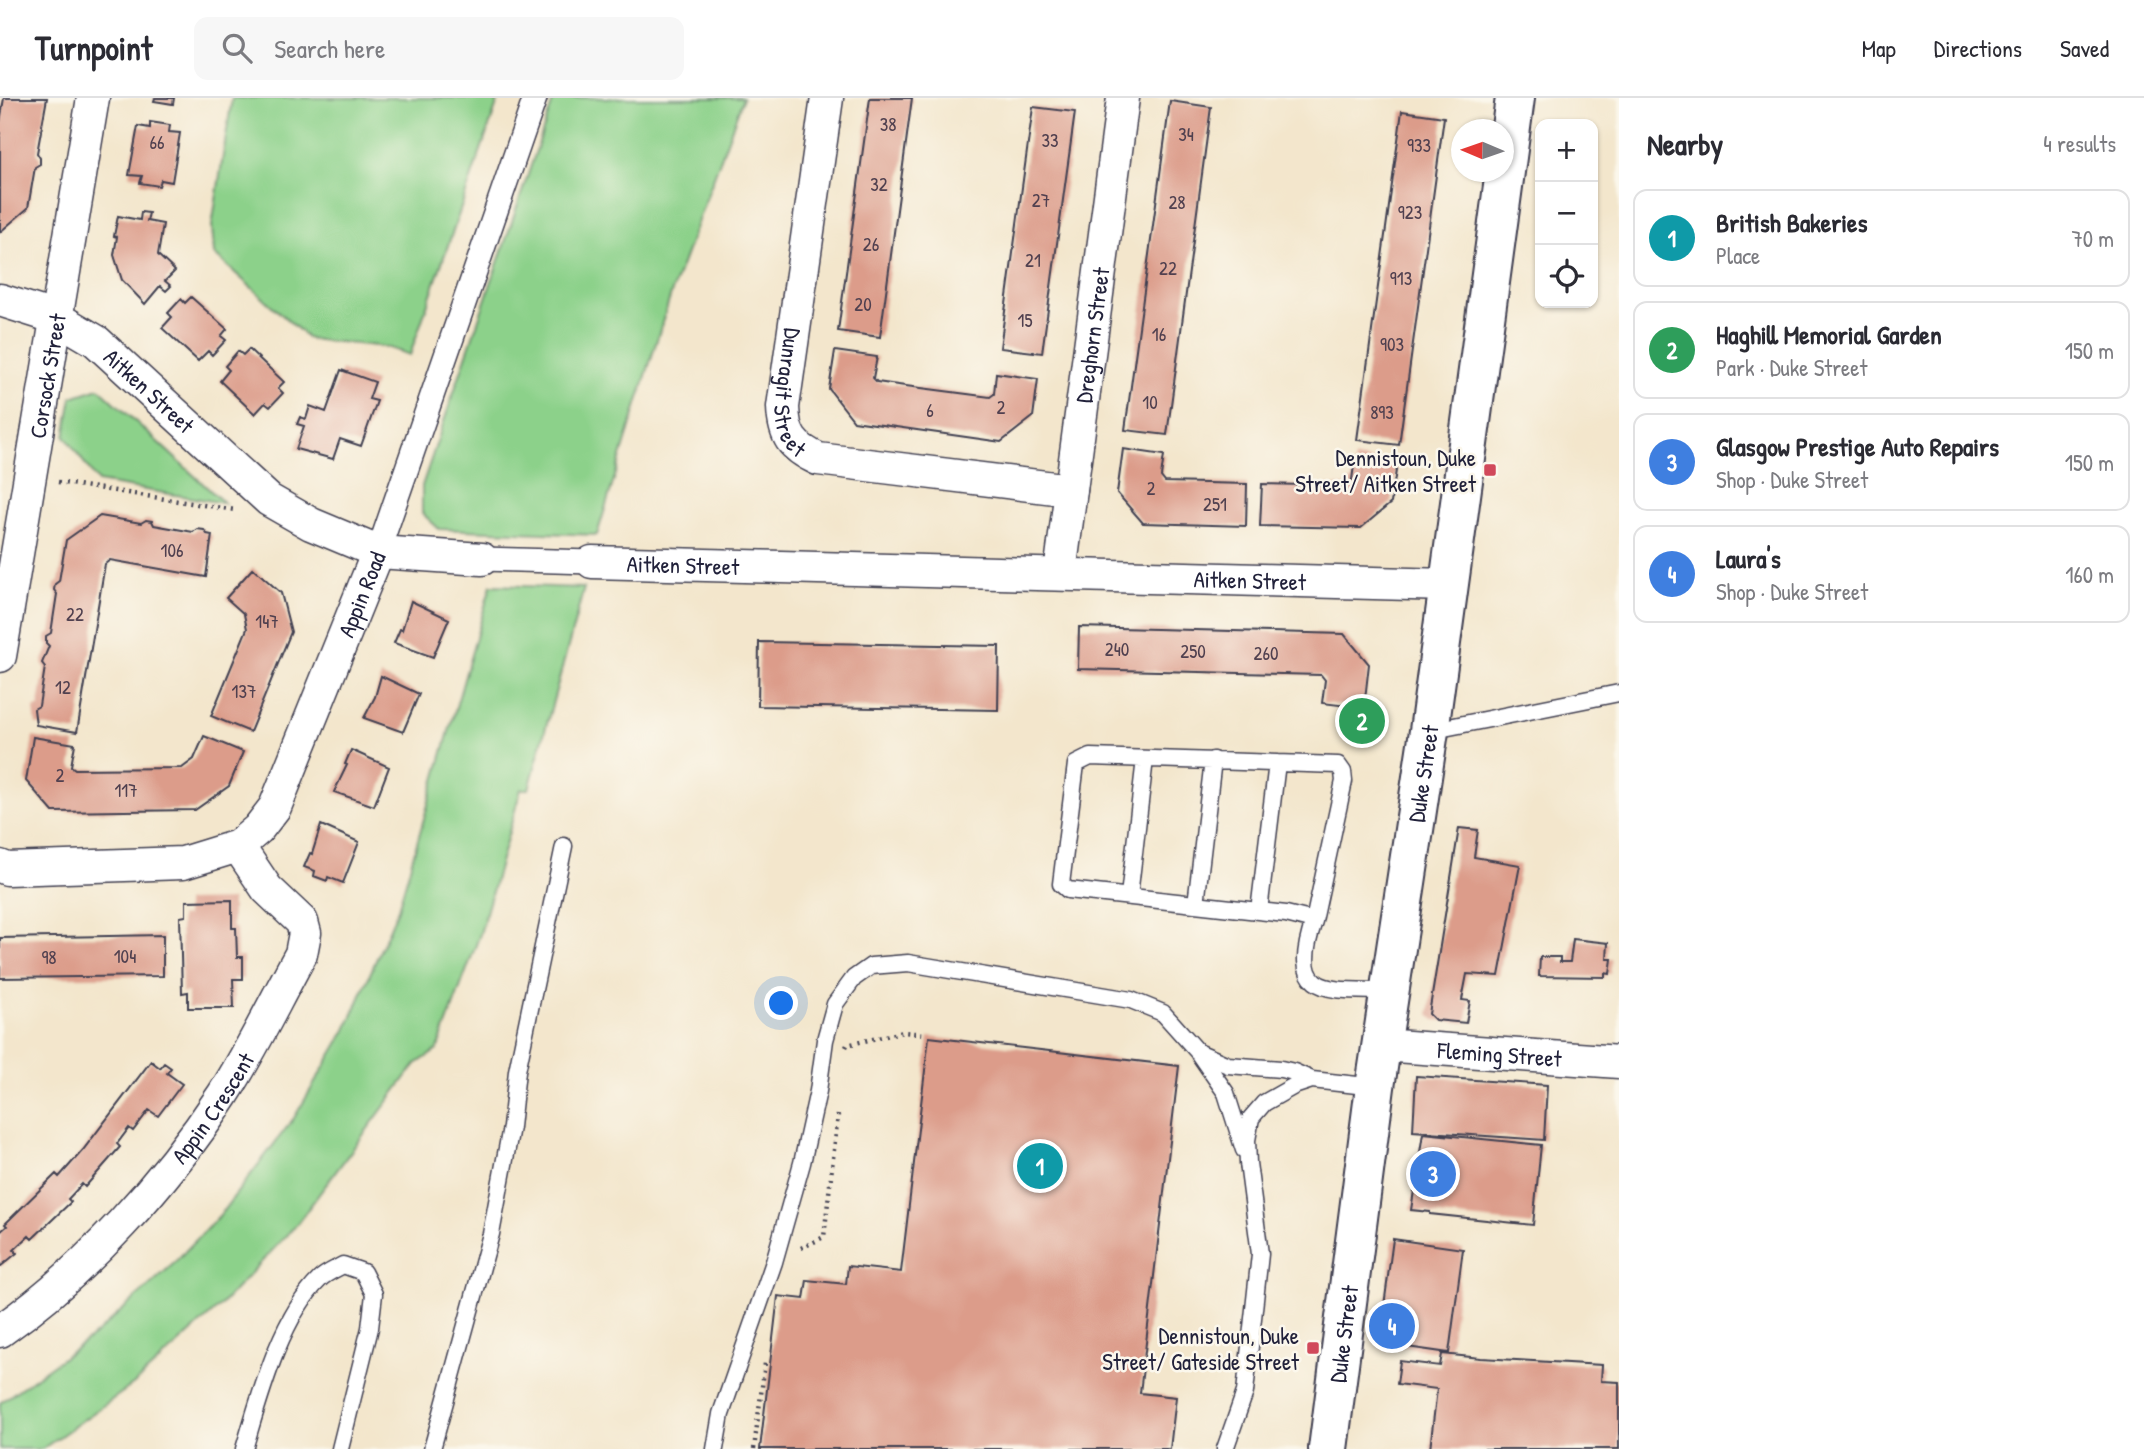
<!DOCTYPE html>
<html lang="en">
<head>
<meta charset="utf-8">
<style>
  body { margin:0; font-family:"Patrick Hand",sans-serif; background:#f7f7f7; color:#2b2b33 }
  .controls { position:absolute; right:21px; top:21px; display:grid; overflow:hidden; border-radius:14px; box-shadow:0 2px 5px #0004 }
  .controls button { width:63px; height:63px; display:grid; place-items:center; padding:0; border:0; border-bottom:2px solid #e1e1e2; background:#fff; color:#2b2b33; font:35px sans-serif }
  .compass { position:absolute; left:1451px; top:21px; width:63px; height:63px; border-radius:50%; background:#fff; box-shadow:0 2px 5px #0004; rotate:272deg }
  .you { position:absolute; left:782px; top:906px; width:24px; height:24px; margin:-18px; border:5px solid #fff; border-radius:50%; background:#1a73e8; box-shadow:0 0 0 10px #1a73e833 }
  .badge { display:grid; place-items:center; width:46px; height:46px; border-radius:50%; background:#111827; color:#fff; font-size:23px; font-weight:700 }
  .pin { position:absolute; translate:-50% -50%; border:4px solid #fff; box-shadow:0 2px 7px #0006 }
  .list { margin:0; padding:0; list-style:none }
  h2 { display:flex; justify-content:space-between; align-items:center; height:91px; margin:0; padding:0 28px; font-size:30px }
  h2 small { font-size:23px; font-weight:400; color:#7c7c81 }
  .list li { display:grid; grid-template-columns:46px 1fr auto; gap:21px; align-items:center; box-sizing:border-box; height:98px; margin:0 14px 14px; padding:0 14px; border:2px solid #e1e1e2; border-radius:14px }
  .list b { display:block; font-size:26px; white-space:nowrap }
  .list p { margin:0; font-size:23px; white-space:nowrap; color:#7c7c81 }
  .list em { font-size:23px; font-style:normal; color:#7c7c81 }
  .icon { flex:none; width:38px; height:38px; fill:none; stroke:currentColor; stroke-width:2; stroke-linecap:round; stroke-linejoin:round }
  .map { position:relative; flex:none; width:1619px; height:1351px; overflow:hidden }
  header { display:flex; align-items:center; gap:42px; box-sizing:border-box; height:98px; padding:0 35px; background:#fff; border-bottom:2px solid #e1e1e2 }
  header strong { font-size:33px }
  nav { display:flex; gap:38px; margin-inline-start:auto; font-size:24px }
  .search { width:490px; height:63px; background:#f7f7f7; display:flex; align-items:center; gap:18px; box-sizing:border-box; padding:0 24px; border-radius:14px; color:#7c7c81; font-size:26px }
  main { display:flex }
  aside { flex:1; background:#fff }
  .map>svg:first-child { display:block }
</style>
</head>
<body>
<header>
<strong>Turnpoint</strong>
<div class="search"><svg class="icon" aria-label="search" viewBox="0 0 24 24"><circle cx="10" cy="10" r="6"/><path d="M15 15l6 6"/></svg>Search here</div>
<nav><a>Map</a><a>Directions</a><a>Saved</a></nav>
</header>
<main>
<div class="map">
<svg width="1619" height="1351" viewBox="0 0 1619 1351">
  <rect width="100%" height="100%" fill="#fbf7ec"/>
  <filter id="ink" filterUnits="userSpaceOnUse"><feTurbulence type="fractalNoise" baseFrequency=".0143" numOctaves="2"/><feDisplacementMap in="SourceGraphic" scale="14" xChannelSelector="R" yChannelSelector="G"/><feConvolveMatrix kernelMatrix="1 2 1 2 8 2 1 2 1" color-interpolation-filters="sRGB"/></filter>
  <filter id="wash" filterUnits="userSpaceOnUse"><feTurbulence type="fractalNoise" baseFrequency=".00686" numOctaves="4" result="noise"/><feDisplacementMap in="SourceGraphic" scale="28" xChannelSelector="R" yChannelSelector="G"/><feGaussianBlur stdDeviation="1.57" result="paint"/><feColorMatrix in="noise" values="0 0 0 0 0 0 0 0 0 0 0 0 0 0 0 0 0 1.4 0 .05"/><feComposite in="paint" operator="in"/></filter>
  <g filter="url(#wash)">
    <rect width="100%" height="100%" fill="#f3e6cc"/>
    <!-- green -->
    <path fill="#8cd18a" stroke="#577a62" stroke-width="2" d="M232,0H499L410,257L386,249L309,241L214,156L212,128Z
      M554,0H743L671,196L597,437L439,431L422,415V388Z
      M99,290L224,405L98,384L65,338L72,299Z
      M491,487L584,490L529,691H521L480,836L437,952L416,966L296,1127L219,1209L134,1286L42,1351H0V1305L97,1235L172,1167L219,1118L294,1020L346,932L398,811Z
      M1345,608L1381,610L1379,639L1343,636Z"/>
    <g id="blocks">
      <!-- building -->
      <path fill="#dc9c8a" d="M4,0H47L37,55L40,60V66L35,69L28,110L0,134V24Z
        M155,0H174L173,6L154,3Z
        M870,0H912L880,239L838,233Z
        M1170,3L1211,9L1167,337L1125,332Z
        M1033,9L1075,14L1042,255L1000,250Z
        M1402,13L1444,19L1399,347L1357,342Z
        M150,24L170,27L169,34L180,35L172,84L161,82L159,88L140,85L142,78L129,77L138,28L150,30Z
        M141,114L149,115L147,123L163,126L158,157L175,173L165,183L171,188L166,193L160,188L145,206L122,182L114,157L117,139L114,138L118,118L140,122Z
        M191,199L227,231L221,238L226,242L212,257L208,253L198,263L162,230L172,219L168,215L181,201L185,205Z
        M249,251L284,284L278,290L283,295L270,309L265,305L255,316L220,283L229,272L225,268L238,253L243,257Z
        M835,253L877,259L873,280L877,284L898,287L990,299L994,296L996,275L1038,281L1033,319L1001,344L854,323L829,291Z
        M341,272L375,284L369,301L377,303L361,348L340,341L333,361L296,351L304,328L297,326L300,319L306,321L310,308L326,314Z
        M1123,351L1164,357L1161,379L1165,384L1247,386L1246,428L1143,425L1117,395Z
        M1355,360L1397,366L1391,405L1361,430L1260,428L1262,386L1345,388L1352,382Z
        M100,418L141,425L146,422L152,423L154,427L193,434L197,431L204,432L207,436L212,437L206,479L110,462L105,466L77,634L36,627L34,611L39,608L45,569L42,565L49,548L46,545V538L51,535L57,496L54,492L55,486L59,483L66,442Z
        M253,470L281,495L291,534L250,634L211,618L247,531L244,516L226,500Z
        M411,503L449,521L433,559L394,545L400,531L402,532Z
        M1079,529L1344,536L1369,566L1364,610L1322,605L1325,582L1321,577L1078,571Z
        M759,544L999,548L998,612L758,608Z
        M381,578L419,596L403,634L364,620L375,599Z
        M204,638L243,654L229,688L195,712L53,714L26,683L33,639L75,646L71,668L75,671L182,670L194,661Z
        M351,652L389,669L374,708L334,694L347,667L345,666Z
        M321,727L359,744L343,785L328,779L327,783L314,778L315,773L304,769L310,755L312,756Z
        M1459,730L1478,732L1474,759L1520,767L1499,878L1467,876L1462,902L1470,903L1466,925L1435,922L1429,916Z
        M232,802V830H236L237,859H243V881H233L234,910H188V894L182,895L180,819L186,818V803Z
        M163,837V878L0,880V840Z
        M1573,841L1608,845L1607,861H1612L1610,876L1605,875V879L1539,878L1540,859H1560V864H1570Z
        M929,939L1179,968L1140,1295L1176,1299L1170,1351H760L778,1198L804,1201L807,1182L846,1186L848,1168L901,1174Z
        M151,963L160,970L164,965L171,970L167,975L182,986L158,1018L149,1012L133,1033L129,1030L117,1046L120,1049L85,1089L82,1086L68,1101L71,1104L32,1141L29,1138L14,1152L17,1155L0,1169V1134L7,1128L5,1126L56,1076L59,1079L83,1052Z
        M1416,978L1547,987L1544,1042L1413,1033Z
        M1423,1035L1541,1047L1533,1127L1430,1116V1114L1411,1112Z
        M1393,1141L1463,1151L1449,1255L1379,1245Z
        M1442,1256L1481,1260L1602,1267L1601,1283L1619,1284V1351H1430L1437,1291L1397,1286L1400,1263L1440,1268Z"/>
    </g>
  </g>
  <g filter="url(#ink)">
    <use href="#blocks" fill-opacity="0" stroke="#413f51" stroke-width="2"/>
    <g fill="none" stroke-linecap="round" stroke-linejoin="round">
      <defs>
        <path id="service" d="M1429,633L1619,595
          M1129,798L1145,661
          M1196,806L1213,662
          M1259,813L1277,665
          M1314,823L1344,683L1343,674L1338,667L1090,659L1076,666L1061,786L1068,792L1286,816L1314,823C1287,902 1332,891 1390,893
          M1199,956L1226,995L1244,1052
          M244,1351C260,1298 280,1220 320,1181C326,1175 336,1171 343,1167L363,1174L374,1196L370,1230L340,1351
          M432,1351L491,1136L511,1029L517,973L564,748
          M715,1351L721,1316L774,1164L802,1065L818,993L825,942L835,906L854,880L871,868L908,865L1131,902L1163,915L1198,954L1228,967L1281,971L1294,974L1312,982L1375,989
          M1225,1351L1245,1294L1260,1156L1248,1065L1247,1042L1251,1020L1264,1005L1294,988L1312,982"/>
        <path id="pedestrian" d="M378,454L535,0
          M482,461L592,464"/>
        <g id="minor">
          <path id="s1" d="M827,0L783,309C784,338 792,349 818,361L1071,392"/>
          <path id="s2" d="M0,202L57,220L96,243L269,402L311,426L378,454L482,461"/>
          <path id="s3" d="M592,464L1448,487"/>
          <path id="s4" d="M1060,475L1123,0"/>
          <path id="s5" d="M0,558L93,0"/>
          <path id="s6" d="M0,768L7,771L183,765L238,748L258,731L275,709L378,454"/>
          <path id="s7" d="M1381,947L1619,964"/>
          <path id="s8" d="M0,1233C84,1175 167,1082 223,997C252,952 275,903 301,856L305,835L302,824L267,791L238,748"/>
        </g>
        <g id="tertiary">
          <path id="s9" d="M1328,1351L1375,989L1429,633L1515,0"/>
        </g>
      </defs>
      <!-- service casing -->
      <use href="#service" stroke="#413f51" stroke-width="19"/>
      <!-- pedestrian casing -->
      <use href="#pedestrian" stroke="#413f51" stroke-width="26"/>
      <!-- minor casing -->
      <use href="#minor" stroke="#413f51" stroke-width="35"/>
      <!-- tertiary casing -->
      <use href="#tertiary" stroke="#413f51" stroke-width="42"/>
      <!-- path -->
      <path stroke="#413f51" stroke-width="4.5" stroke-dasharray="2 5" stroke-linecap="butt" d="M58,384L235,412
        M846,949L847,947L903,934L926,936
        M801,1150L824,1139L838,1017
        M754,1351L765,1265"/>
      <!-- service -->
      <use href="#service" stroke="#fff" stroke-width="16"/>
      <!-- pedestrian -->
      <use href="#pedestrian" stroke="#fff" stroke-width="23"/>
      <!-- minor -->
      <use href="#minor" stroke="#fff" stroke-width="32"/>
      <!-- tertiary -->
      <use href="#tertiary" stroke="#fff" stroke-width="38"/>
    </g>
  </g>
  <!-- markers -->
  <g fill="#d1495b" stroke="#fbf7ec" stroke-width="2.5">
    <rect x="1483" y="365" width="14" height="14" rx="3.5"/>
    <rect x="1306" y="1243" width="14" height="14" rx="3.5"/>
  </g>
  <g text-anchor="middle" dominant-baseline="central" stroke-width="5" stroke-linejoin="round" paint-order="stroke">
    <!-- number labels -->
    <g font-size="19" fill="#50404f">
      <text x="888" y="26">38</text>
      <text x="1186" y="36">34</text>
      <text x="1050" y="42">33</text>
      <text x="157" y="44">66</text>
      <text x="1419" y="47">933</text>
      <text x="879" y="86">32</text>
      <text x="1041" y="102">27</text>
      <text x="1177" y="104">28</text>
      <text x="1410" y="114">923</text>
      <text x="871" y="146">26</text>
      <text x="1033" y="162">21</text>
      <text x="1168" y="170">22</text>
      <text x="1401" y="180">913</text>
      <text x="863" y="206">20</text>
      <text x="1025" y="222">15</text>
      <text x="1159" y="236">16</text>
      <text x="1392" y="246">903</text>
      <text x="1150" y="304">10</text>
      <text x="1001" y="309">2</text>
      <text x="930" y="312">6</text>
      <text x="1382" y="314">893</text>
      <text x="1151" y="390">2</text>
      <text x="1215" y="406">251</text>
      <text x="172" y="452">106</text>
      <text x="75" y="516">22</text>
      <text x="267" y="523">147</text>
      <text x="1117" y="551">240</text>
      <text x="1193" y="553">250</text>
      <text x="1266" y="555">260</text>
      <text x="63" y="589">12</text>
      <text x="244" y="593">137</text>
      <text x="60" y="677">2</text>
      <text x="126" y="692">117</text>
      <text x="125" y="858">104</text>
      <text x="49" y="859">98</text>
    </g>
    <!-- street labels -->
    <g font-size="23" fill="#22223b" stroke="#fbf7ec">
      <text stroke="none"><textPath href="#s4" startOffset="240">Dreghorn Street</textPath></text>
      <text stroke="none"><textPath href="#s5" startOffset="284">Corsock Street</textPath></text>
      <text stroke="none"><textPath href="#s1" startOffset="298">Dunragit Street</textPath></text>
      <text stroke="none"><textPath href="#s2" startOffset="178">Aitken Street</textPath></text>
      <text stroke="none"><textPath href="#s3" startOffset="91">Aitken Street</textPath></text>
      <text stroke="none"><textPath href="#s3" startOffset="658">Aitken Street</textPath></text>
      <text stroke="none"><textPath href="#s6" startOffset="525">Appin Road</textPath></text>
      <text stroke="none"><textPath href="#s9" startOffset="682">Duke Street</textPath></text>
      <text stroke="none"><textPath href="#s7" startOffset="119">Fleming Street</textPath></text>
      <text stroke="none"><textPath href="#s8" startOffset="310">Appin Crescent</textPath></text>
      <text stroke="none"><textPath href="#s9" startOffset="116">Duke Street</textPath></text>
    </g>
    <!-- poi labels -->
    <g font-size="23" fill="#22223b" stroke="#fbf7ec" text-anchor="end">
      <text x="1476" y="359">Dennistoun, Duke<tspan x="1476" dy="26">Street/ Aitken Street</tspan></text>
      <text x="1299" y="1237">Dennistoun, Duke<tspan x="1299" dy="26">Street/ Gateside Street</tspan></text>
    </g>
  </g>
</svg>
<div class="controls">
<button>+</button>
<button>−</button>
<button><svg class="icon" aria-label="locate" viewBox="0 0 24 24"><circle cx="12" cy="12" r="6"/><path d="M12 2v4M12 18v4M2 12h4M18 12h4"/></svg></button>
</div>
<svg class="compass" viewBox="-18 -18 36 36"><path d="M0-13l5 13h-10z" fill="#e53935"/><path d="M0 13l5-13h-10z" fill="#7c7c81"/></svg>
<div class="you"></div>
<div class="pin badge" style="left:1040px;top:1068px;background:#0f9aa8">1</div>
<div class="pin badge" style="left:1362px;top:623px;background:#2e9e5b">2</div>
<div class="pin badge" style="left:1433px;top:1076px;background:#3f7fe0">3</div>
<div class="pin badge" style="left:1392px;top:1228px;background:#3f7fe0">4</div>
</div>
<aside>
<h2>Nearby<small>4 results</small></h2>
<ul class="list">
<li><span class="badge" style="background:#0f9aa8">1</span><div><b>British Bakeries</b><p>Place</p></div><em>70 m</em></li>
<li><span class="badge" style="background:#2e9e5b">2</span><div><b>Haghill Memorial Garden</b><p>Park · Duke Street</p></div><em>150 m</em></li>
<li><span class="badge" style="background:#3f7fe0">3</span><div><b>Glasgow Prestige Auto Repairs</b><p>Shop · Duke Street</p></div><em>150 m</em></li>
<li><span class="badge" style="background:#3f7fe0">4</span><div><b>Laura's</b><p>Shop · Duke Street</p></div><em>160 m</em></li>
</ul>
</aside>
</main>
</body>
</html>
